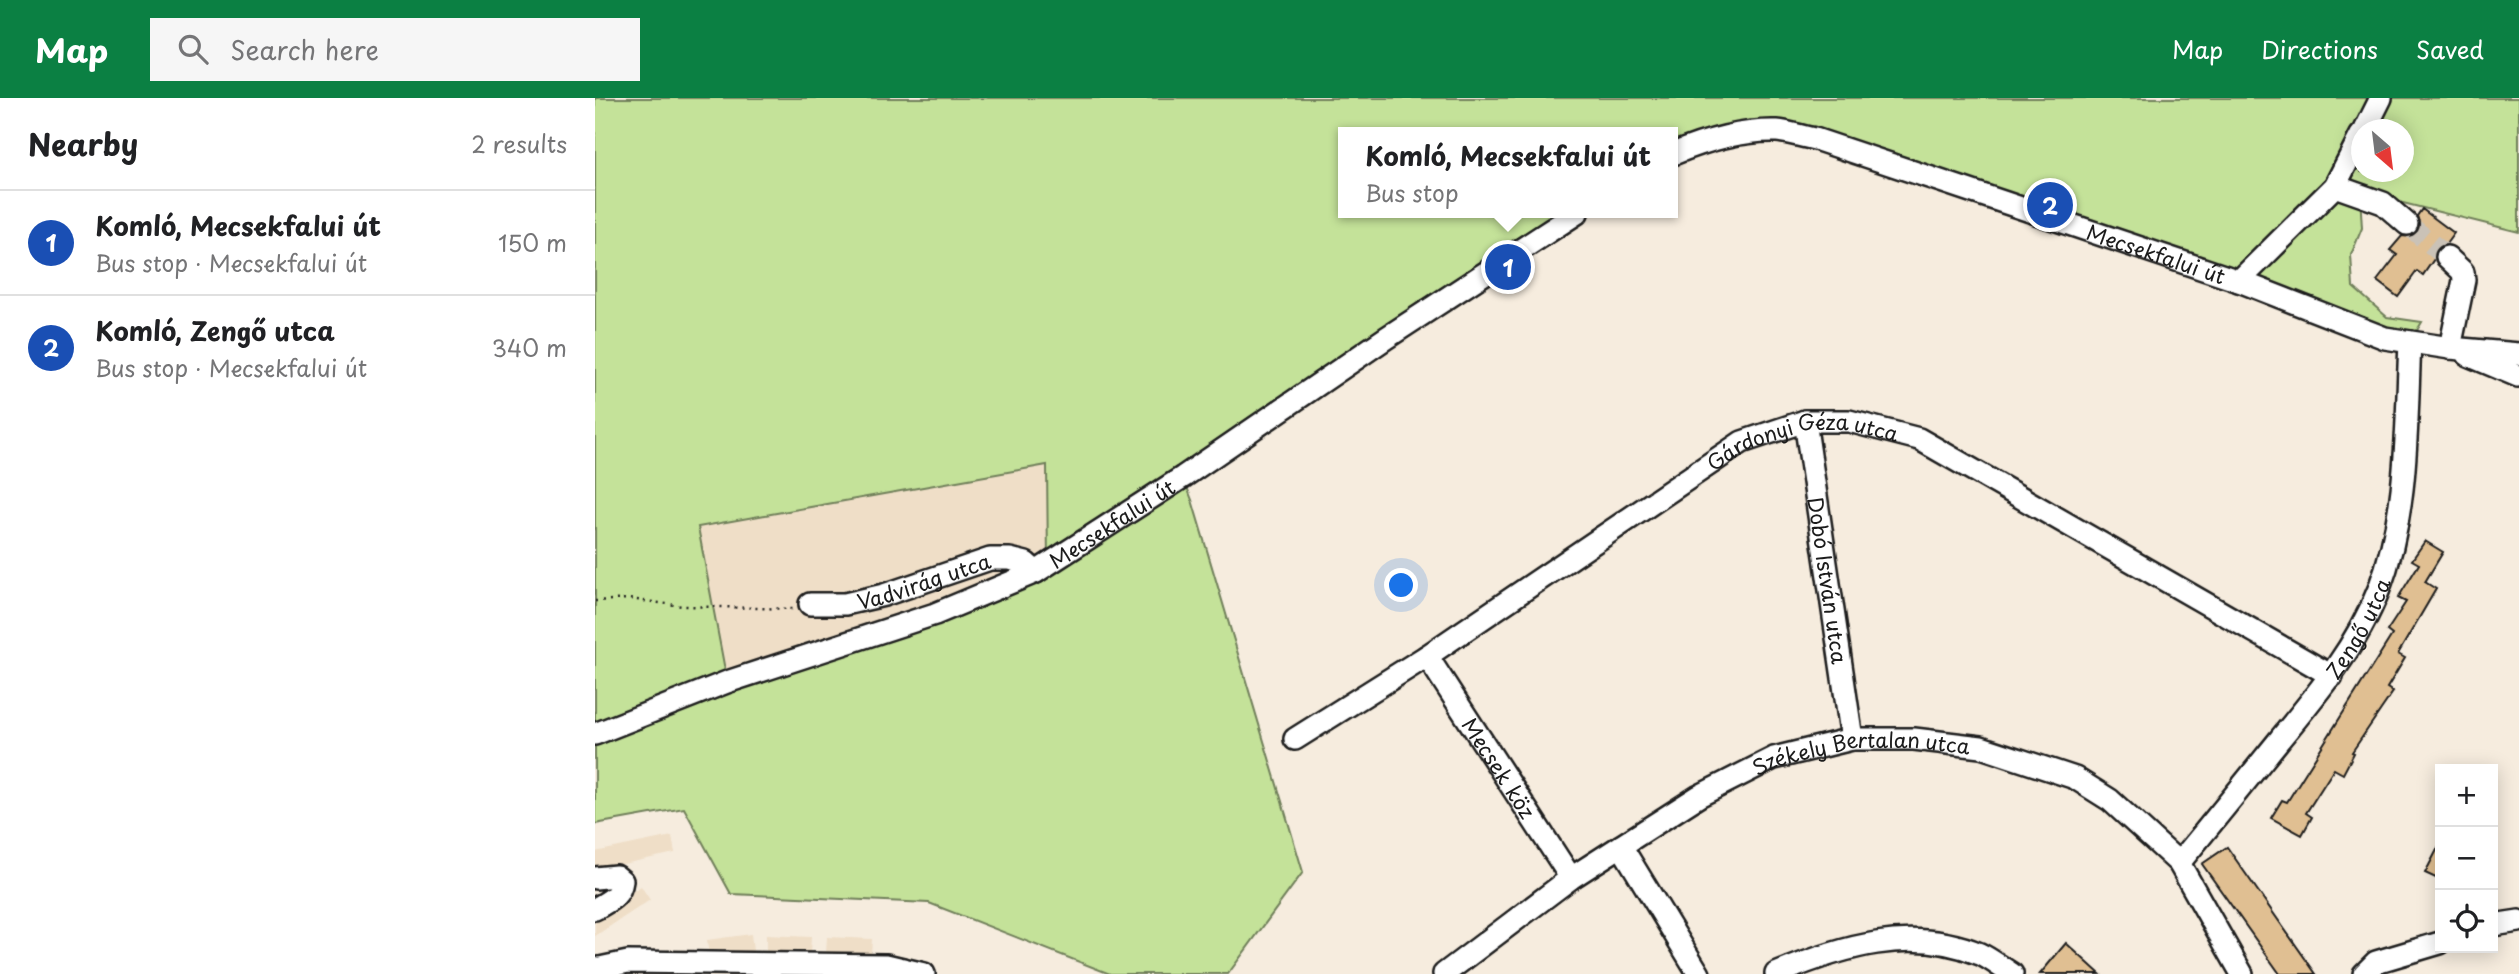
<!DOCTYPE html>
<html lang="en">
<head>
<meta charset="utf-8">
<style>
  body { margin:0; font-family:"Playpen Sans",sans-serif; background:#f6f6f6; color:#202124 }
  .controls { position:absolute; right:21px; bottom:21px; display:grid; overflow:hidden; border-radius:0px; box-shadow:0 4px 18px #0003 }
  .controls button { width:63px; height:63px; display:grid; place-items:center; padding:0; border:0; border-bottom:2px solid #e0e0e0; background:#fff; color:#202124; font:35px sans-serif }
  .compass { position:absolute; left:1756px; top:21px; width:63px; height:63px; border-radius:50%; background:#fff; box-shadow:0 4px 18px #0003; rotate:152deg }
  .you { position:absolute; left:807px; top:488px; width:24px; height:24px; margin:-18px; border:5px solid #fff; border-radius:50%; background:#1a73e8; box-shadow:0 0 0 10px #1a73e833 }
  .badge { display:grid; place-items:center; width:46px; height:46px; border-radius:50%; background:#0b8043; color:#fff; font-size:23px; font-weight:700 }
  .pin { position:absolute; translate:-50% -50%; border:4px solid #fff; box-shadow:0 2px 7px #0006 }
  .popup { position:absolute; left:743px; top:29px; width:340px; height:91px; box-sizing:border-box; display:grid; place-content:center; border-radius:0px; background:#fff; filter:drop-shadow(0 2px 5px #0005); font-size:23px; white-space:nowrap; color:#757577 }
  .popup b { font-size:26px; color:#202124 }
  .popup::after { content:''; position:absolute; left:50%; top:100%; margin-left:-14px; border:14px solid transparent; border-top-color:#fff }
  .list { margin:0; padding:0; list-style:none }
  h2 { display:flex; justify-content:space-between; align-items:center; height:91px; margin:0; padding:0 28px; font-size:30px }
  h2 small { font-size:23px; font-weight:400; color:#757577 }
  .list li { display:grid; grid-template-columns:46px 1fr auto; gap:21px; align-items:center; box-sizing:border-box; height:105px; padding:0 28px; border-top:2px solid #e0e0e0 }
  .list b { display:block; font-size:26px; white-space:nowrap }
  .list p { margin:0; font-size:23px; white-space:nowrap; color:#757577 }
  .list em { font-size:23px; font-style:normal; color:#757577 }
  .icon { flex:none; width:38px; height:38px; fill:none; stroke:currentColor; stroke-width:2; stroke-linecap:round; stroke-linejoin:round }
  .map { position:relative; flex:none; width:1924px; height:876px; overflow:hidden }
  header { display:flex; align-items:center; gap:42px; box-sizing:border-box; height:98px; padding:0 35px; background:#0b8043; color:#fff }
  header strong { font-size:33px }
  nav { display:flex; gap:38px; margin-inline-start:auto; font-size:24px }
  .search { width:490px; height:63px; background:#f6f6f6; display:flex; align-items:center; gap:18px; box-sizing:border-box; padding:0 24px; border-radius:0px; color:#757577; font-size:26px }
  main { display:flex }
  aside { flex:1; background:#fff }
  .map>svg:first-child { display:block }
</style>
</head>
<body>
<header>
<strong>Map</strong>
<div class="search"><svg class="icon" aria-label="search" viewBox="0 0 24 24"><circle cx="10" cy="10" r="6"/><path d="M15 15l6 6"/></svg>Search here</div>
<nav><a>Map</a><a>Directions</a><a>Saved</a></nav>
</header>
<main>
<aside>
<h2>Nearby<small>2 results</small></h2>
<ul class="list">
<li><span class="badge" style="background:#1a4fb4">1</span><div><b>Komló, Mecsekfalui út</b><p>Bus stop · Mecsekfalui út</p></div><em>150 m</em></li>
<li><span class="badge" style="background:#1a4fb4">2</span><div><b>Komló, Zengő utca</b><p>Bus stop · Mecsekfalui út</p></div><em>340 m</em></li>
</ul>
</aside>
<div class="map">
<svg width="1924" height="876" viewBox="0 0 1924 876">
  <rect width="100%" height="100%" fill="#f6ecde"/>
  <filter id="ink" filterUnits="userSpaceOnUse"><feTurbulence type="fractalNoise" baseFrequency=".0143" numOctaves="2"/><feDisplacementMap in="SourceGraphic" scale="14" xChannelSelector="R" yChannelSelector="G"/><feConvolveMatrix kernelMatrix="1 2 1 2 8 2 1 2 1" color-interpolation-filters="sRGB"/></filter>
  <g filter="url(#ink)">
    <!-- built -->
    <path fill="#efdec7" d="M452,366L454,466L132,584L102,429Z
      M77,738L80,755L0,772V754Z
      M46,788L55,802L0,838V818Z
      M156,836L158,853L114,859L112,842Z
      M171,837L216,839L215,856L171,854Z
      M232,839L277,841L276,858L231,856Z"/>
    <!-- green -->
    <path fill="#c4e299" stroke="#707f5a" stroke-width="2" fill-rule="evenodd" d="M0,0H1924V134L1752,91L1765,97L1767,130L1756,157L1758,189L1792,219L1827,224L1815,244L1183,33L1078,56V34H748V115H982L588,379L597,402L708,774L633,876H515L334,805L136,796L89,710L0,726ZM1766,32H1808V74H1766ZM452,367L453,466L132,583L103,429Z"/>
    <!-- building -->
    <path fill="#e0bf92" stroke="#1c1c1c" stroke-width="2" d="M1827,111L1859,135L1851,146L1842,151L1839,161L1828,177L1822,173L1803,199L1782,183L1802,157L1795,152L1807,138L1816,139L1822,134L1825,128L1822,118Z
      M1830,443L1848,454L1830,484L1841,491L1803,556L1810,560L1792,590L1798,594L1757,654L1759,655L1748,676L1739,671L1711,715L1717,719L1707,737L1676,720L1687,702L1692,704L1797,537L1792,533L1811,504L1803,500L1824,466L1817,462Z
      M1845,746V782L1830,775Z
      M1632,749L1721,876H1685L1607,766Z
      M1471,845L1505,876H1445Z"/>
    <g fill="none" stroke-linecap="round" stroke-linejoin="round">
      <!-- minor-tunnel -->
      <path stroke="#cac2b7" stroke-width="21" stroke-dasharray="21 10" stroke-linecap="butt" d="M1812,126L1852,159"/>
      <defs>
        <g id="minor">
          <path d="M1770,32L1786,0"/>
          <path id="s1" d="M1078,56C1109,43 1147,32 1182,33C1194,34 1208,39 1220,41L1644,183L1790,240L1855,250L1924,256"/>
          <path d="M1740,88L1788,105L1812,126"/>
          <path d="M1852,159L1868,174L1869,182L1855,250"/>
          <path d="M1644,183L1740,88L1766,37"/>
          <path d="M1873,257L1923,278"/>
          <path id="s2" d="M1210,323L1257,641"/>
          <path id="s3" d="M215,506H250L289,497L395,461H415L431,465L441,474"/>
          <path id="s4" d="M832,558L976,780"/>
          <path id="s5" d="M0,636L132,584L340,516L441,474L588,379L791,240L982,115"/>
          <path id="s6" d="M700,641L832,558L1147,344L1210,323H1254L1324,341L1737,578"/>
          <path d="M1026,748L1104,876"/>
          <path id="s7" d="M1584,765C1618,724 1651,683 1685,641C1723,595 1762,548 1784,491C1814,412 1811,327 1815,244"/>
          <path d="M0,780L21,778L27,783C25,799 13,803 0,811"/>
          <path d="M1898,827L1924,823"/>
          <path d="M0,871L33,864L291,867L329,876"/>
          <path id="s8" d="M849,876L976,780L1104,698L1179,660L1257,641H1319L1386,649L1480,680L1515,702L1584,765L1647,876"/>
          <path d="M1181,876C1246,849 1316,827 1385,856C1396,861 1407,870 1417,876"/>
          <path d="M1769,876L1781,864L1845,845"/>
        </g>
      </defs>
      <!-- minor casing -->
      <use href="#minor" stroke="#1c1c1c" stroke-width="26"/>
      <!-- path -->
      <path stroke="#1c1c1c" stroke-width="2.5" stroke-dasharray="2 5" stroke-linecap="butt" d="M0,503L34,501L88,508L198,511"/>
      <!-- minor -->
      <use href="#minor" stroke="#fff" stroke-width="21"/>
    </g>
  </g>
  <g text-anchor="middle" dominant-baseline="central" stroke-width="5" stroke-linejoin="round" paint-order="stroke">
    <!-- street labels -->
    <g font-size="21" fill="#1c1c1c" stroke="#fff">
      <text stroke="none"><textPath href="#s1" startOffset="506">Mecsekfalui út</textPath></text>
      <text stroke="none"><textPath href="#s6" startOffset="597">Gárdonyi Géza utca</textPath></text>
      <text stroke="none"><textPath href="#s5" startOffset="560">Mecsekfalui út</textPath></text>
      <text stroke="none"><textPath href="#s2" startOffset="161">Dobó István utca</textPath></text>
      <text stroke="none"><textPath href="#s3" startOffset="117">Vadvirág utca</textPath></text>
      <text stroke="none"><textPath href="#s7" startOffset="296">Zengő utca</textPath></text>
      <text stroke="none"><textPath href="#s8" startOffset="483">Székely Bertalan utca</textPath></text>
      <text stroke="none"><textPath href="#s4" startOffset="133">Mecsek köz</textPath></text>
    </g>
  </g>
</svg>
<div class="controls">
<button>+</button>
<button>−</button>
<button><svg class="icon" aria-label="locate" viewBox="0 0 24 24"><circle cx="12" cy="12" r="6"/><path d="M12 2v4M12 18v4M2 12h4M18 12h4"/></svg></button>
</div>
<svg class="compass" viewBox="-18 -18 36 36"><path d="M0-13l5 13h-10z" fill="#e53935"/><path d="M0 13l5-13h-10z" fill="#757577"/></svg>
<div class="you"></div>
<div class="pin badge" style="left:913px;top:169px;background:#1a4fb4">1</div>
<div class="popup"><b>Komló, Mecsekfalui út</b>Bus stop</div>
<div class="pin badge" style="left:1455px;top:107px;background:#1a4fb4">2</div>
</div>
</main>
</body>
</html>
